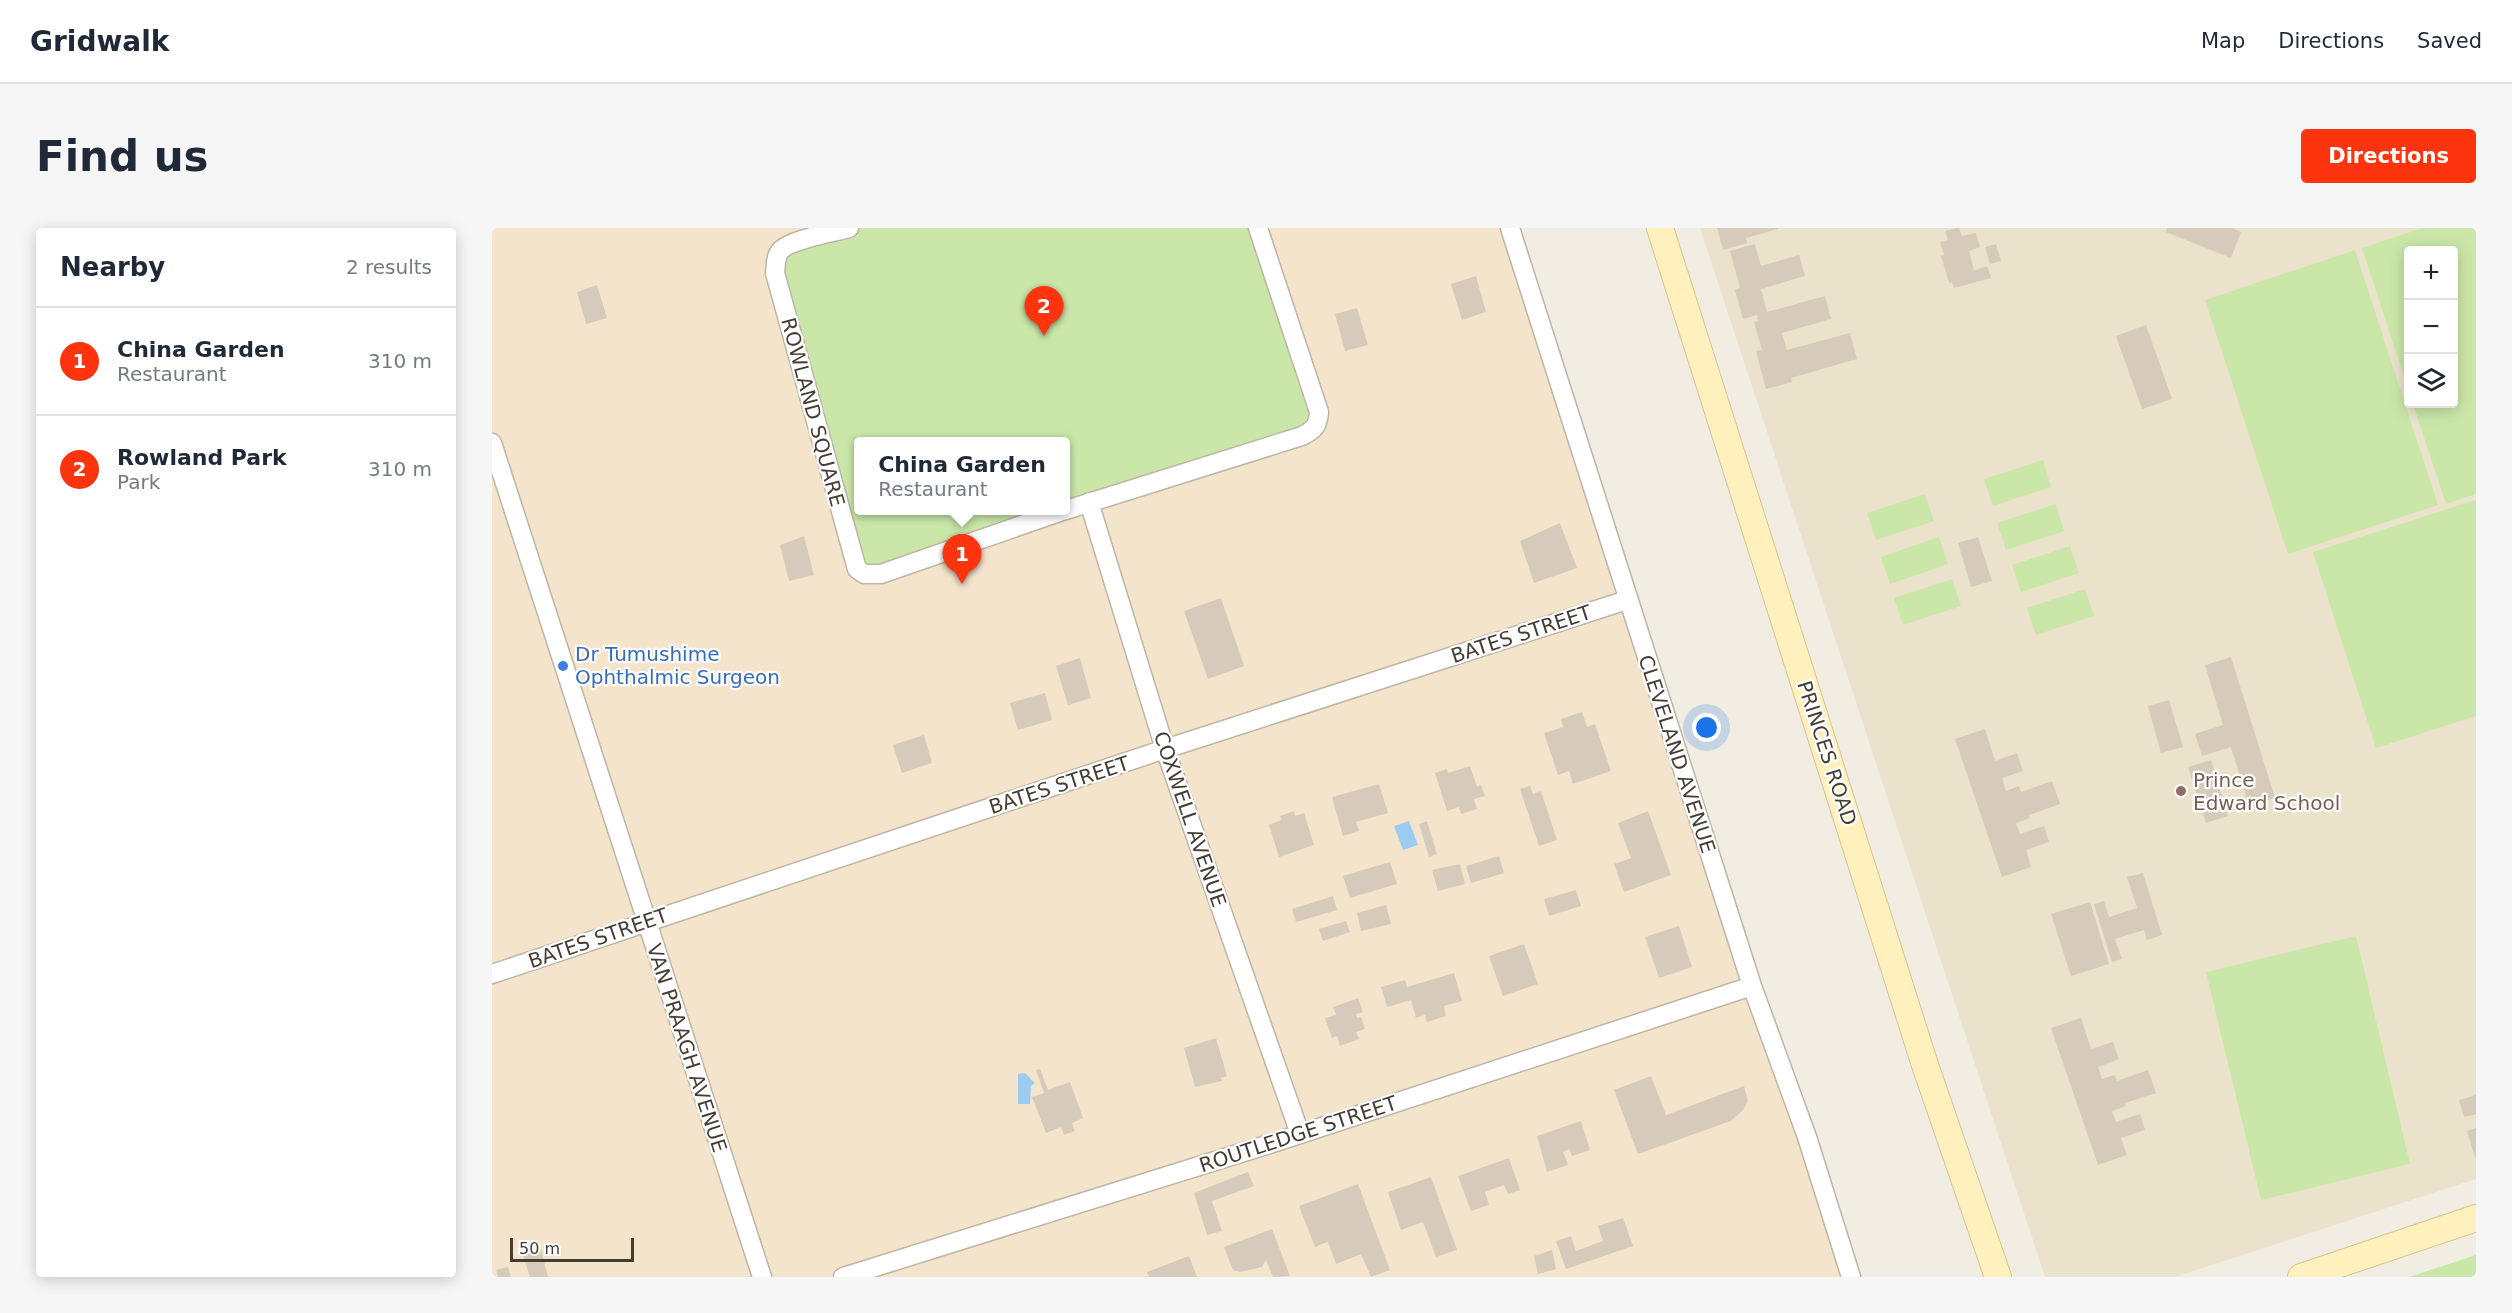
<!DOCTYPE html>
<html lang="en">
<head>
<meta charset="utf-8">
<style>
  body { margin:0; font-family:"DejaVu Sans",sans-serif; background:#f6f6f7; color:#1f2937 }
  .controls { position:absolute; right:18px; top:18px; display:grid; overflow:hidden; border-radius:6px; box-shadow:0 3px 15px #0003 }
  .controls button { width:54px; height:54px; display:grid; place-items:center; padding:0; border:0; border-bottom:2px solid #e0e1e3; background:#fff; color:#1f2937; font:30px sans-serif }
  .scale { position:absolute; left:18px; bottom:15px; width:124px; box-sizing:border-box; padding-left:6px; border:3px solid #433d33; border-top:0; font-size:16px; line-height:21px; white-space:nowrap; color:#433d33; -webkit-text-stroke:4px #fff; paint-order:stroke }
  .you { position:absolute; left:1215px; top:500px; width:21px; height:21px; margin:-15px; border:4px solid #fff; border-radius:50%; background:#1a73e8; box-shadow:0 0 0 9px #1a73e833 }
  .badge { display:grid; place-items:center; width:39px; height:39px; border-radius:50%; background:#fd340d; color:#fff; font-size:20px; font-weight:700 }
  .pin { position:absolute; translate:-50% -50px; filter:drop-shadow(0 2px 3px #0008) }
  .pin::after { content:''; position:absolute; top:32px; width:21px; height:18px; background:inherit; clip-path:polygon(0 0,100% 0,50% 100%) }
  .popup { position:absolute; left:362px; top:209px; width:216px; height:78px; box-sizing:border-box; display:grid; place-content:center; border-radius:6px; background:#fff; filter:drop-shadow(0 2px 4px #0005); font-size:20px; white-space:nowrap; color:#747a83 }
  .popup b { font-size:22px; color:#1f2937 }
  .popup::after { content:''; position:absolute; left:50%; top:100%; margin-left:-12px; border:12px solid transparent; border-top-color:#fff }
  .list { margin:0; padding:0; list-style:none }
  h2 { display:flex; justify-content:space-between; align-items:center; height:78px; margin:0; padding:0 24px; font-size:26px }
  h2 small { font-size:20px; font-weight:400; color:#747a83 }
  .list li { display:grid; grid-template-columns:39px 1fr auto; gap:18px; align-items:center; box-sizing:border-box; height:108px; padding:0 24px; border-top:2px solid #e0e1e3 }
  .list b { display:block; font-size:22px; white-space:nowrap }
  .list p { margin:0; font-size:20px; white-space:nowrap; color:#747a83 }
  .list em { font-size:20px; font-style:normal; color:#747a83 }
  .icon { flex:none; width:33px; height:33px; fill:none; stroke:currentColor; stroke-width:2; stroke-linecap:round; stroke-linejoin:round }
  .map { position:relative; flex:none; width:1984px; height:1049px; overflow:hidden; border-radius:6px }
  header { display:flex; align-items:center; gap:36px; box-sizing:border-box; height:84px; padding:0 30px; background:#fff; border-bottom:2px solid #e0e1e3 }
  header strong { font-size:28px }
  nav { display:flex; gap:33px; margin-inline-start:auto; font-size:21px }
  .intro { display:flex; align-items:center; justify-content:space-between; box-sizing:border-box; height:144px; padding:0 36px }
  h1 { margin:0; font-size:42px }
  .button { padding:15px 27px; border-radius:6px; background:#fd340d; color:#fff; font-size:21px; font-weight:700 }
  main { display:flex; gap:36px; padding:0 36px }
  aside { flex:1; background:#fff; border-radius:6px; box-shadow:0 3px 15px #0003 }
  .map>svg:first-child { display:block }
</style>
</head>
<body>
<header>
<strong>Gridwalk</strong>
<nav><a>Map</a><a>Directions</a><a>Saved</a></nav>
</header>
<div class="intro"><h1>Find us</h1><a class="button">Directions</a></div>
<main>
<aside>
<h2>Nearby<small>2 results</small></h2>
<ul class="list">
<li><span class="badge">1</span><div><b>China Garden</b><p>Restaurant</p></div><em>310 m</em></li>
<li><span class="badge">2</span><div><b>Rowland Park</b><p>Park</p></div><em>310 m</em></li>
</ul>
</aside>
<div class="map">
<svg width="1984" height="1049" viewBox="0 0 1984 1049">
  <rect width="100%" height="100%" fill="#f1ede2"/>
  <!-- commercial -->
  <path fill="#f5e4cc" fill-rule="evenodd" d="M0,0H1019L1350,1049H0ZM366,214H574V282H366Z"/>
  <!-- education -->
  <path fill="#ebe2cb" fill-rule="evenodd" d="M1208,0H1984V951L1683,1049H1553ZM1916,22H1962V176H1916Z"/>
  <!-- green -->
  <path fill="#cae7a9" d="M352,0H763L828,196L574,281V214H366V282L570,283L373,348L281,20Z
    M1930,0H1984V266L1954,276L1921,176H1962V22H1916V161L1870,20Z
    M1863,22L1946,277L1796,326L1713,72Z
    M1551,232L1559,259L1501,278L1492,251Z
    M1433,266L1442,293L1384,312L1375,285Z
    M1984,272V488L1884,520L1821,324Z
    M1564,276L1572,303L1514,322L1505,295Z
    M1447,309L1456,336L1398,356L1389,329Z
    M1578,318L1587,345L1529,364L1520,337Z
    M1460,351L1469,378L1411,397L1402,370Z
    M1593,361L1602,388L1544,407L1535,380Z
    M1864,708L1918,936L1769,972L1714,744Z
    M1984,1027V1049H1917Z"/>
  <!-- water -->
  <path fill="#9ccdf1" d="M917,593L926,617L911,622L902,598Z
    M533,845L543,855L539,858L538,876H526V846Z"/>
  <!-- building -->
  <path fill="#d6cbba" d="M1225,0H1286V1L1254,10L1255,15L1231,22Z
    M1465,0H1467L1470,8L1484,5L1488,19L1477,23L1482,42L1495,38L1499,50L1462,60L1460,54L1457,55L1449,28L1452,27L1448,14L1456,12L1453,3Z
    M1675,0H1740L1749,4L1739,30L1674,4Z
    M1263,16L1269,38L1307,27L1313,48L1269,61L1275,84L1333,68L1339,91L1290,105L1295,122L1358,105L1365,131L1299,150L1300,154L1274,161L1264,123L1270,122L1262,94L1266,93L1265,87L1251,91L1243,62L1248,60L1238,23Z
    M1504,16L1509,33L1498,36L1493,19Z
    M984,48L994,84L970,92L959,56Z
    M105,57L115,90L94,96L85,64Z
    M865,80L876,117L853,123L843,86Z
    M1654,97L1680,171L1650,181L1624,108Z
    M1068,295L1085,340L1042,355L1028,313Z
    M312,308L322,347L297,353L288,317Z
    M1486,309L1500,353L1479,359L1466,315Z
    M729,370L752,438L716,451L692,383Z
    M1739,429L1783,570L1757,578L1739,519L1710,528L1703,506L1731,497L1713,437Z
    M588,430L599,470L576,477L564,438Z
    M553,465L560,492L526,502L518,475Z
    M1677,472L1691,519L1669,525L1656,478Z
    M1090,484L1095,499L1103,496L1119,543L1081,556L1077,543L1066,547L1052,505L1071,499L1069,491Z
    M1493,501L1503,533L1525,525L1531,543L1510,550L1514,563L1527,558L1529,564L1560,553L1568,576L1537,587L1538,590L1524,595L1528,606L1552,598L1557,614L1534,622L1539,639L1510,649L1463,511Z
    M432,507L440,535L410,545L401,517Z
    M1719,532L1736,588L1714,595L1696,539Z
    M978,538L985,559L989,557L993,568L982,571L985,581L969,586L967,579L955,583L943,545L955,541L956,545Z
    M887,556L896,585L864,594L867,603L851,608L840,569Z
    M1038,558L1041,566L1049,563L1065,612L1047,618L1028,561Z
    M802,583L803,588L812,585L822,617L787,629L777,597L789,592L788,588Z
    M1156,583L1179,647L1132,664L1122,636L1139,630L1126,595Z
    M935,593L945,626L937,629L927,596Z
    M1007,628L1012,645L979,655L974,638Z
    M898,634L905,656L858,670L851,648Z
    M968,636L973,656L946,663L940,642Z
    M1651,645L1670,707L1655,712L1652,702L1623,711L1630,731L1620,734L1602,676L1612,673L1617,689L1645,680L1635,649Z
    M1084,662L1089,678L1057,688L1052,671Z
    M841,668L845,682L804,694L800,681Z
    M1598,674L1617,736L1579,748L1559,686Z
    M894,677L899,696L869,703L865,685Z
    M854,693L858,704L831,713L827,701Z
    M1187,698L1200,739L1167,750L1153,709Z
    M1032,716L1046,756L1011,768L997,728Z
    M962,745L970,773L952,778L954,788L935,794L933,787L924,790L919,772L895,779L889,759L913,752L915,759Z
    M866,770L871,784L864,786L865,790L869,789L873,801L864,804L867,811L848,818L845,808L840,810L833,790L844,787L841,779Z
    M1589,790L1599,821L1621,814L1627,831L1606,839L1610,851L1623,847L1625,853L1656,842L1664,865L1633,875L1634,878L1620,883L1624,894L1648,886L1653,902L1629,910L1635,927L1606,937L1559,800Z
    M724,810L735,848L729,850L730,853L703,859L692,820Z
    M548,841L556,862L578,854L591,890L580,895L583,903L572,907L569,899L554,905L540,869L552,865L544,842Z
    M1159,848L1174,887L1252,858L1256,873L1251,882L1239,893L1146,926L1122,862Z
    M1984,867V886L1972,889L1967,872Z
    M1089,893L1098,922L1080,928L1077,921L1071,924L1076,937L1055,944L1045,908Z
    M1984,900V929H1983L1975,903Z
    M1017,930L1028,962L1016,966L1012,957L993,964L997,977L979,983L966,948Z
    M756,944L762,958L720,973L730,1003L715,1007L702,965Z
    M939,949L965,1022L944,1029L931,994L909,1002L896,964Z
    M866,956L898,1042L879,1049L869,1026L844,1036L836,1014L823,1019L807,978Z
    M1131,990L1141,1018L1074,1041L1064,1013L1079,1008L1084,1023L1111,1013L1106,998Z
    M780,1001L798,1048L781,1049L774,1032L770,1039L748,1044L741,1042L732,1019Z
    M49,1021L56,1049H38L31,1027Z
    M1060,1022L1064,1041L1046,1046L1042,1028Z
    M697,1028L705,1049H657L655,1044Z
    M16,1039L19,1049H6L4,1042Z"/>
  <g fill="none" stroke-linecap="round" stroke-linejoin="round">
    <defs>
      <path id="minor" d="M357,0C340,5 300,11 289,22C283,28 284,38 283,45L365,341L372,346H389L573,282
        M1018,0L1260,758L1315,909L1359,1049
        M0,215L270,1049
        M597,274L673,521L808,906
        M574,282L810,208C822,202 826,198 827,184L766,0
        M0,746L673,521L1135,372
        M351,1049L784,914L1260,758"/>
      <path id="secondary" d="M1168,0L1432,834L1506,1049
        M1809,1049L1984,990"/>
    </defs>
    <!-- minor casing -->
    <use href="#minor" stroke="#bdb5a5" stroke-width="21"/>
    <!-- secondary casing -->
    <use href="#secondary" stroke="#d6c492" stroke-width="28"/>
    <!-- minor -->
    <use href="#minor" stroke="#fff" stroke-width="18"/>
    <!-- secondary -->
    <use href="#secondary" stroke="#fff0be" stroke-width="26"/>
  </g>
  <!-- markers -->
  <circle fill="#3f7fe0" stroke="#fff" stroke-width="2" cx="71" cy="438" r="6"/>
  <circle fill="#8d6e63" stroke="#fff" stroke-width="2" cx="1689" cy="563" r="6"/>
  <g text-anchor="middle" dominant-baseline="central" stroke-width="4.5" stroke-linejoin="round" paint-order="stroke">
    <!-- street labels -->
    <g font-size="20" fill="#433d33" stroke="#fff">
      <text transform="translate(321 184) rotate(75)">ROWLAND SQUARE</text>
      <text transform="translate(1029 406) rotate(-18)">BATES STREET</text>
      <text transform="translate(1335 525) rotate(72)">PRINCES ROAD</text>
      <text transform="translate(1185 526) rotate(72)">CLEVELAND AVENUE</text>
      <text transform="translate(567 557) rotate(-18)">BATES STREET</text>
      <text transform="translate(698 591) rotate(71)">COXWELL AVENUE</text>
      <text transform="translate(106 710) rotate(-19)">BATES STREET</text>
      <text transform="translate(195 820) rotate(72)">VAN PRAAGH AVENUE</text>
      <text transform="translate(806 906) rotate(-18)">ROUTLEDGE STREET</text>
    </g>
    <!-- shop labels -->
    <g font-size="20" fill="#366cbe" stroke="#fff" text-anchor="start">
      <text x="83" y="426">Dr Tumushime<tspan x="83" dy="23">Ophthalmic Surgeon</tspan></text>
    </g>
    <!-- education labels -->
    <g font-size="20" fill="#785e54" stroke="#fff" text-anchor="start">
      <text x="1701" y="552">Prince<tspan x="1701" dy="23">Edward School</tspan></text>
    </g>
  </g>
</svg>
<div class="controls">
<button>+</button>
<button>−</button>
<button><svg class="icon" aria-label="layers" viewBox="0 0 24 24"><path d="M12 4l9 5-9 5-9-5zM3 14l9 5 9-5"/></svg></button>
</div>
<div class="scale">50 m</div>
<div class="you"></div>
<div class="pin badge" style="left:470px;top:356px">1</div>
<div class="popup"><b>China Garden</b>Restaurant</div>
<div class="pin badge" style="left:552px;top:108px">2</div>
</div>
</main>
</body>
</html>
